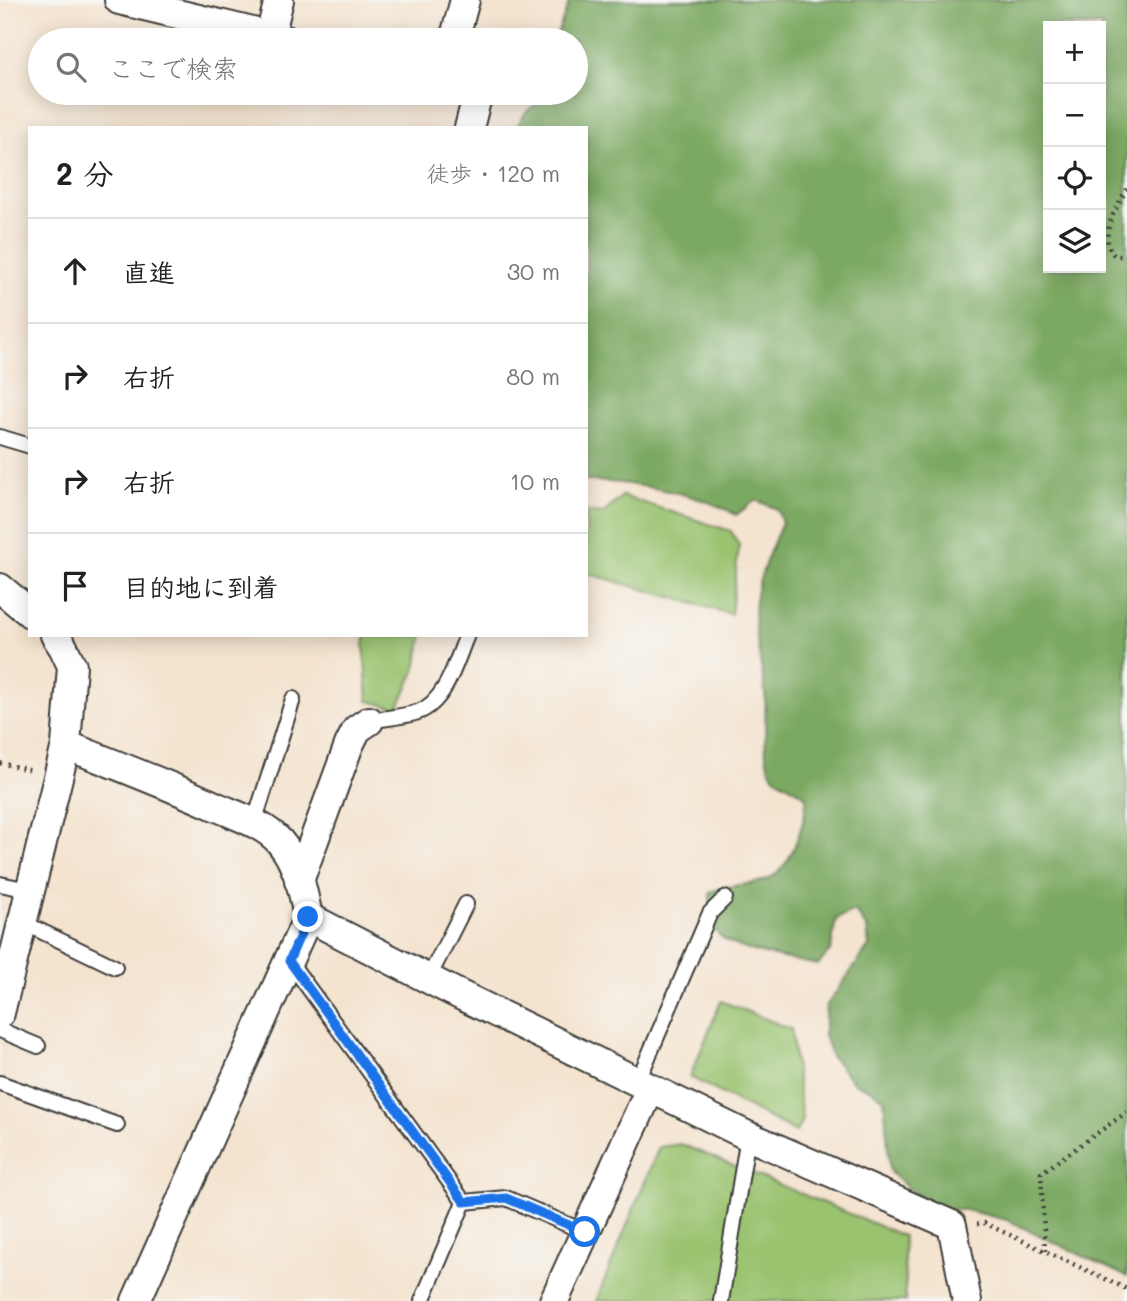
<!DOCTYPE html>
<html lang="ja">
<head>
<meta charset="utf-8">
<style>
  body { margin:0; font-family:Mali,"Klee One",sans-serif; background:#f6f6f6; color:#222 }
  .controls { position:absolute; right:21px; top:21px; display:grid; overflow:hidden; border-radius:0px; box-shadow:0 4px 18px #0003 }
  .controls button { width:63px; height:63px; display:grid; place-items:center; padding:0; border:0; border-bottom:2px solid #e0e0e0; background:#fff; color:#222; font:35px sans-serif }
  .stop { position:absolute; width:21px; height:21px; margin:-16px; border:5px solid #1a73e8; border-radius:50%; background:#fff }
  .stop.end { background:#1a73e8; border-color:#fff; box-shadow:0 2px 7px #0008 }
  .list { margin:0; padding:0; list-style:none }
  h2 { display:flex; justify-content:space-between; align-items:center; height:91px; margin:0; padding:0 28px; font-size:30px }
  h2 small { font-size:23px; font-weight:400; color:#767676 }
  .list li { display:grid; grid-template-columns:46px 1fr auto; gap:21px; align-items:center; box-sizing:border-box; height:105px; padding:0 28px; border-top:2px solid #e0e0e0 }
  .list b { display:block; font-size:26px; white-space:nowrap }
  .list em { font-size:23px; font-style:normal; color:#767676 }
  .icon { flex:none; width:38px; height:38px; fill:none; stroke:currentColor; stroke-width:2; stroke-linecap:round; stroke-linejoin:round }
  .map { position:relative; flex:none; width:1127px; height:1301px; overflow:hidden }
  .search { position:absolute; background:#fff; box-shadow:0 4px 18px #0003; left:28px; top:28px; width:560px; height:77px; display:flex; align-items:center; gap:18px; box-sizing:border-box; padding:0 24px; border-radius:38px; color:#767676; font-size:26px }
  .panel { position:absolute; background:#fff; box-shadow:0 4px 18px #0003; left:28px; top:126px; width:560px; height:511px; border-radius:0px }
  .map>svg:first-child { display:block }
</style>
</head>
<body>
<div class="map">
<svg width="1127" height="1301" viewBox="0 0 1127 1301">
  <rect width="100%" height="100%" fill="#f6f6f2"/>
  <filter id="ink" filterUnits="userSpaceOnUse"><feTurbulence type="fractalNoise" baseFrequency=".0143" numOctaves="2"/><feDisplacementMap in="SourceGraphic" scale="14" xChannelSelector="R" yChannelSelector="G"/><feConvolveMatrix kernelMatrix="1 2 1 2 8 2 1 2 1" color-interpolation-filters="sRGB"/></filter>
  <filter id="wash" filterUnits="userSpaceOnUse"><feTurbulence type="fractalNoise" baseFrequency=".00686" numOctaves="4" result="noise"/><feDisplacementMap in="SourceGraphic" scale="28" xChannelSelector="R" yChannelSelector="G"/><feGaussianBlur stdDeviation="1.57" result="paint"/><feColorMatrix in="noise" values="0 0 0 0 0 0 0 0 0 0 0 0 0 0 0 0 0 1.4 0 .05"/><feComposite in="paint" operator="in"/></filter>
  <g filter="url(#wash)">
    <rect width="100%" height="100%" fill="#f4e3cf"/>
    <!-- green -->
    <path fill="#9ac370" stroke="#5b7046" stroke-width="2" d="M622,496L731,531L739,545L731,614L586,573V512L603,514Z
      M366,635H423L416,669L398,708L368,701L364,644Z
      M721,1001L791,1029L802,1120L796,1132L690,1077Z
      M681,1144L903,1236L906,1301H596L659,1147Z"/>
    <!-- forest -->
    <path fill="#7ba962" stroke="#4c623f" stroke-width="2" fill-rule="evenodd" d="M570,0H1127V1277L1007,1220L965,1210L936,1209L912,1192L890,1172L884,1099L869,1089L855,1084L831,1056L824,1035L826,1006L869,946L867,928L855,911L836,919L831,950L818,965C795,960 733,951 719,935C709,924 710,905 710,892C751,876 774,896 795,845C801,828 807,815 806,797C795,786 775,783 769,768C762,750 767,713 765,692C762,666 752,625 755,600C759,576 772,546 782,523L777,509L756,500L736,515C703,494 626,481 586,481V128H516L526,112L542,99L546,93H576V40H555ZM1048,26H1101V268H1048Z"/>
  </g>
  <g filter="url(#ink)">
    <g fill="none" stroke-linecap="round" stroke-linejoin="round">
      <defs>
        <path id="service" d="M0,437L30,446
          M369,721C384,718 403,717 418,712C446,702 456,661 467,635
          M254,823L293,699
          M0,884L29,890
          M22,922L115,967
          M289,961L464,1202L422,1301
          M428,979L466,904
          M0,1030L38,1046
          M0,1083L117,1125
          M637,1083L710,913L725,898
          M464,1202L506,1198L585,1232
          M721,1301L748,1136"/>
        <path id="minor" d="M119,0L286,40
          M270,36L279,0
          M454,40L465,0
          M469,128L478,93
          M0,588L30,613
          M66,745C116,765 166,784 215,806C237,816 264,824 280,842C298,863 303,891 308,917L136,1301
          M299,881L349,745L357,729L369,721
          M308,917L448,989L748,1136L952,1225L967,1301
          M0,1013L66,745L72,666L63,647L55,635
          M554,1301L650,1089"/>
      </defs>
      <!-- service casing -->
      <use href="#service" stroke="#3c3a37" stroke-width="18"/>
      <!-- minor casing -->
      <use href="#minor" stroke="#3c3a37" stroke-width="32"/>
      <!-- path -->
      <path stroke="#3c3a37" stroke-width="4.5" stroke-dasharray="2 5" stroke-linecap="butt" d="M1127,189C1117,206 1096,238 1115,256H1127
        M0,763L33,771
        M977,1224L984,1223L1127,1289
        M1045,1251L1041,1173L1127,1112"/>
      <!-- service -->
      <use href="#service" stroke="#fff" stroke-width="14"/>
      <!-- minor -->
      <use href="#minor" stroke="#fff" stroke-width="28"/>
    </g>
  </g>
  <g fill="none" stroke-linecap="round" stroke-linejoin="round" filter="url(#ink)">
    <!-- route -->
    <path stroke="#1a73e8" stroke-width="9" d="M308,917L289,961L464,1202L506,1198L585,1232"/>
  </g>
</svg>
<div class="controls">
<button>+</button>
<button>−</button>
<button><svg class="icon" aria-label="locate" viewBox="0 0 24 24"><circle cx="12" cy="12" r="6"/><path d="M12 2v4M12 18v4M2 12h4M18 12h4"/></svg></button>
<button><svg class="icon" aria-label="layers" viewBox="0 0 24 24"><path d="M12 4l9 5-9 5-9-5zM3 14l9 5 9-5"/></svg></button>
</div>
<div class="stop" style="left:585px;top:1232px"></div>
<div class="stop end" style="left:308px;top:917px"></div>
<div class="search"><svg class="icon" aria-label="search" viewBox="0 0 24 24"><circle cx="10" cy="10" r="6"/><path d="M15 15l6 6"/></svg>ここで検索</div>
<section class="panel">
<h2>2 分<small>徒歩 · 120 m</small></h2>
<ul class="list">
<li><svg class="icon" aria-label="ahead" viewBox="0 0 24 24"><path d="M12 20V5M6 11l6-6 6 6"/></svg><div><b>直進</b></div><em>30 m</em></li>
<li><svg class="icon" aria-label="right" viewBox="0 0 24 24"><path d="M7 20v-9h11M14 6l5 5-5 5"/></svg><div><b>右折</b></div><em>80 m</em></li>
<li><svg class="icon" aria-label="right" viewBox="0 0 24 24"><path d="M7 20v-9h11M14 6l5 5-5 5"/></svg><div><b>右折</b></div><em>10 m</em></li>
<li><svg class="icon" aria-label="arrive" viewBox="0 0 24 24"><path d="M6 21V4h12l-3 4 3 4H6"/></svg><div><b>目的地に到着</b></div></li>
</ul>
</section>
</div>
</body>
</html>
